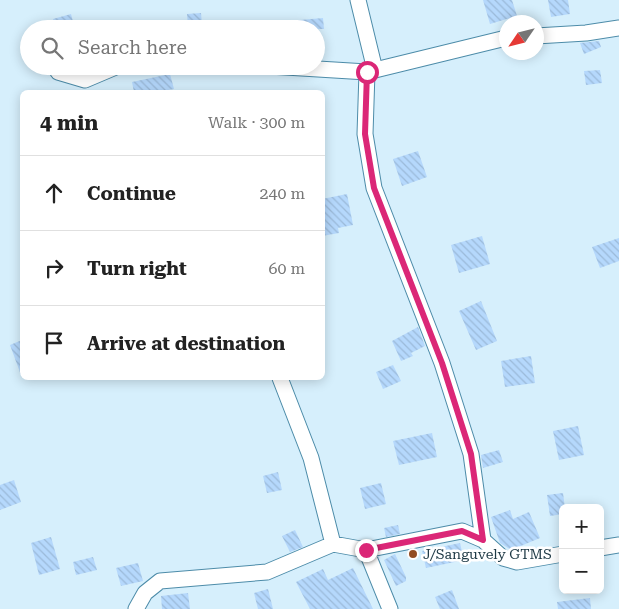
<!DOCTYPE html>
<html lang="en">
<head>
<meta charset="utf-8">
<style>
  body { margin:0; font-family:"Roboto Serif",serif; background:#f2f2f2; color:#222 }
  .controls { position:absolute; right:15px; bottom:15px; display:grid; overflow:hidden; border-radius:8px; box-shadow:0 2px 12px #0003 }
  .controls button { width:45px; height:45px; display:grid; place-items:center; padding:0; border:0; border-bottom:1px solid #e0e0e0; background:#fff; color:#222; font:25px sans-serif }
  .compass { position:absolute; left:499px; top:15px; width:45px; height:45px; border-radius:50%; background:#fff; box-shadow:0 2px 12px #0003; rotate:235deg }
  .stop { position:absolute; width:15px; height:15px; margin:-11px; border:4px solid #db2777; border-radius:50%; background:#fff }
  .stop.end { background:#db2777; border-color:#fff; box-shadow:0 1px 5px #0008 }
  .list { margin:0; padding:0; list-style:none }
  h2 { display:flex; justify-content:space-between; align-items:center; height:65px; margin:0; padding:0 20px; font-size:21px }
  h2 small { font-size:16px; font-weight:400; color:#767676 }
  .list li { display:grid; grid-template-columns:32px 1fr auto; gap:15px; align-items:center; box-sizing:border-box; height:75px; padding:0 20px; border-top:1px solid #e0e0e0 }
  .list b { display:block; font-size:19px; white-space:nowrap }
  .list em { font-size:16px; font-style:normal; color:#767676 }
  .icon { flex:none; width:28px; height:28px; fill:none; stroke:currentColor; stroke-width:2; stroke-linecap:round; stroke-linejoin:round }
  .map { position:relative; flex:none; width:619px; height:609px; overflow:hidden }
  .search { position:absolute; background:#fff; box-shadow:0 2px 12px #0003; left:20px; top:20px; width:305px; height:55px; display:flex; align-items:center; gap:12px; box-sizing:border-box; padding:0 18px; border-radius:28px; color:#767676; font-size:19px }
  .panel { position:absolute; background:#fff; box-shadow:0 2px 12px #0003; left:20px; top:90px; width:305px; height:290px; border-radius:8px }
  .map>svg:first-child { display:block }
</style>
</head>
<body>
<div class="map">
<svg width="619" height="609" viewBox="0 0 619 609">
  <defs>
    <pattern id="building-back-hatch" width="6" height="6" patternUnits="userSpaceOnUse" patternTransform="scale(1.25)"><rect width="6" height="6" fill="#b5d8fc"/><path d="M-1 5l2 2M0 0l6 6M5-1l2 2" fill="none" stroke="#9bbad9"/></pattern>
  </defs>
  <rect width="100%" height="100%" fill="#d6effc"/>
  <!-- building -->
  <path fill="url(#building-back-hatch)" d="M483,0H512L517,16L490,24Z
    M548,0H568L570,14L551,17Z
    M201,13L202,24L188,25L187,14Z
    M71,14L75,29H56L53,19Z
    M323,18L324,29H288V21Z
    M599,41L601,47L584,54L580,43Z
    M600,70L602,83L586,85L584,71Z
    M170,74L174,89L157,92H134L132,82Z
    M418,151L427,177L402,186L393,159Z
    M347,194L353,225L338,228L339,233L322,236V199Z
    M482,236L490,264L459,273L451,245Z
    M619,238V261L600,268L592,247Z
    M481,301L497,341L476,350L459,311Z
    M418,327L425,346L411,353L413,356L401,361L392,341Z
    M22,340V375H21L10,345Z
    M531,356L535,383L505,387L501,361Z
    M393,365L401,381L383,389L376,372Z
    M578,426L584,455L559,460L553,431Z
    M432,433L437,457L399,465L393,441Z
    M499,450L503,462L483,468L481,455Z
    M278,472L282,490L267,493L263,476Z
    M14,480L21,502L0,510V485Z
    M381,483L386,504L365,509L360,488Z
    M563,493L565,508H563V514L550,516L547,495Z
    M510,510L513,519L529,512L540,538L511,550L500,543L491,517Z
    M398,525L400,534L386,537L384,528Z
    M295,530L303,547L290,552L282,536Z
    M51,537L60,569L39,575L31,543Z
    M460,543L464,560L426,568L422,551Z
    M395,554L406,577V581L396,586L384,560Z
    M93,557L97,570L76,575L73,562Z
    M138,563L143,581L121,586L116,568Z
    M353,568L373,609H310L296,582L323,569L328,580Z
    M268,589L273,609H258L254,593Z
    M452,590L459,609H440L435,597Z
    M188,593L190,609H162L161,596Z
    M590,598L591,609H558L557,602Z"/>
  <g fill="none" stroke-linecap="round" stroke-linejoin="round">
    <defs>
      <path id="minor" d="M358,0L375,70L367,72L365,134L374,188L442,363L471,454L483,540
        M536,36L586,33L619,28
        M269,66L367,72
        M375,70L506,38
        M58,72L85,80L118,66
        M280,378L311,458L333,544
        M600,548L619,545
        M366,550L390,609
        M136,609L145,593L160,581L267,572L333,544L366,550L462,531L483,540L503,558L517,562L563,554"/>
    </defs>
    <!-- minor casing -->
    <use href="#minor" stroke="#4d8ca9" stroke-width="17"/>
    <!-- minor -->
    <use href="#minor" stroke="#fff" stroke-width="15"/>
  </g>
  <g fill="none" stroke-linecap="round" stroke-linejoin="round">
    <!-- route -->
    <path stroke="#db2777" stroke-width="6" d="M366,550L462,531L483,540L471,454L442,363L374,188L365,134L367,72"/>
  </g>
  <!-- markers -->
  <circle fill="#914c22" stroke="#fff" stroke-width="2" cx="413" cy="554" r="5"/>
  <g text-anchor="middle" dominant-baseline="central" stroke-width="5" stroke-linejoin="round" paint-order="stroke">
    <!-- poi labels -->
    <g font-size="14" fill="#1d3844" stroke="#fff" text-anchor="start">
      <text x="423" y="554">J/Sanguvely GTMS</text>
    </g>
  </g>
</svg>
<div class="controls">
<button>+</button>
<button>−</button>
</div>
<svg class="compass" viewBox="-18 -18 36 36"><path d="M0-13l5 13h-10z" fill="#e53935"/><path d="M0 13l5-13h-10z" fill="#767676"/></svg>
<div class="stop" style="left:367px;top:72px"></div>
<div class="stop end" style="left:366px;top:550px"></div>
<div class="search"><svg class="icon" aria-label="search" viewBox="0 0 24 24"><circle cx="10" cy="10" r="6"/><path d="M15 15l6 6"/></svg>Search here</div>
<section class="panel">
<h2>4 min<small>Walk · 300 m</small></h2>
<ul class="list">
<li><svg class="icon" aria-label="ahead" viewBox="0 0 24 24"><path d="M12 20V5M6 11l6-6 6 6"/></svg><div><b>Continue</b></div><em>240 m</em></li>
<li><svg class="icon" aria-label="right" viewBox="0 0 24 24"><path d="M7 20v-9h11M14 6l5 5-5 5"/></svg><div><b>Turn right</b></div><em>60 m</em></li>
<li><svg class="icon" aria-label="arrive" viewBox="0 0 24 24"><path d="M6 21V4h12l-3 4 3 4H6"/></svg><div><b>Arrive at destination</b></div></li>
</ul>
</section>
</div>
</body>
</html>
